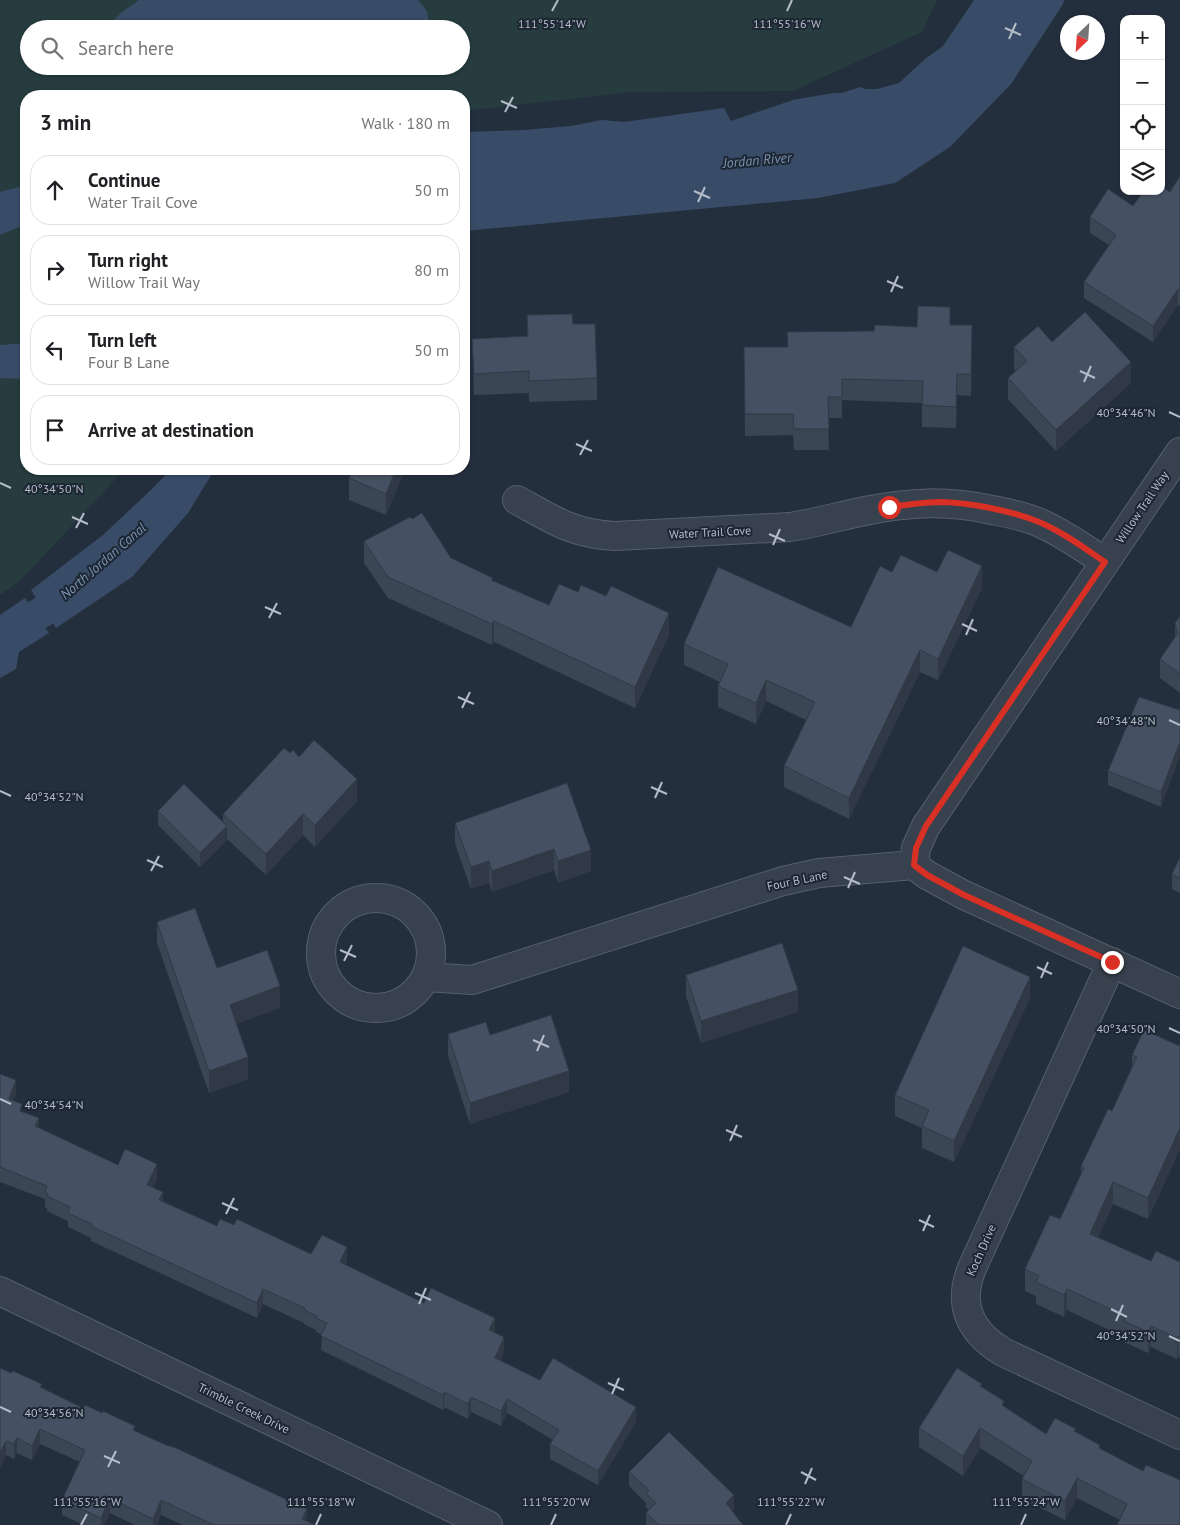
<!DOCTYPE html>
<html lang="en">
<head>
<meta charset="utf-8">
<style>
  body { margin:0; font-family:"PT Sans",sans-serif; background:#f2f2f2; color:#202124 }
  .controls { position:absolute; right:15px; top:15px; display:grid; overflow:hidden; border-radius:10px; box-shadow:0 1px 4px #0004 }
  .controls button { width:45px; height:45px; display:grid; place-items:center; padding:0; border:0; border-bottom:1px solid #e0e0e0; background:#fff; color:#202124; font:25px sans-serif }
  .compass { position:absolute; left:1060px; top:15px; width:45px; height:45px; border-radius:50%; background:#fff; box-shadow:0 1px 4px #0004; rotate:205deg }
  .stop { position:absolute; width:15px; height:15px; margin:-11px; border:4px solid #d93025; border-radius:50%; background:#fff }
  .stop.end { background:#d93025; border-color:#fff; box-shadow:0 1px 5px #0008 }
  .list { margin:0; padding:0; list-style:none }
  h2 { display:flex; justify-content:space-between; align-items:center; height:65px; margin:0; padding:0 20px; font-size:21px }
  h2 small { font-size:16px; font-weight:400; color:#757577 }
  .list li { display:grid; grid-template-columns:32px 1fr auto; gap:15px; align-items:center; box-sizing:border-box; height:70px; margin:0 10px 10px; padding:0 10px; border:1px solid #e0e0e0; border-radius:20px }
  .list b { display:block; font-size:19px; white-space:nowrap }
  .list p { margin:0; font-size:16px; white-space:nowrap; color:#757577 }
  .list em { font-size:16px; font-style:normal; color:#757577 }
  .icon { flex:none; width:28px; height:28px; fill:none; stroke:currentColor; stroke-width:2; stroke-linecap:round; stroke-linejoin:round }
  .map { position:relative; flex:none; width:1180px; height:1525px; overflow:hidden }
  .search { position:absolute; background:#fff; box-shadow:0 1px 4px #0004; left:20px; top:20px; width:450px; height:55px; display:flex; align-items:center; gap:12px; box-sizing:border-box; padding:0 18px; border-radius:28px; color:#757577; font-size:19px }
  .panel { position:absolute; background:#fff; box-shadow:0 1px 4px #0004; left:20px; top:90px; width:450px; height:385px; border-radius:20px }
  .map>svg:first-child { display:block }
</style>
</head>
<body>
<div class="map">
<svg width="1180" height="1525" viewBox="0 0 1180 1525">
  <rect width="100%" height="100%" fill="#242f3e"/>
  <!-- green -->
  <path fill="#263c3f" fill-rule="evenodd" d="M0,0H937L922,32L793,91L632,92L464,111V96H26V469H125L20,581L0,595ZM29,29H461V66H29Z"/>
  <!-- water -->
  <path fill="#394c67" d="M139,0H418L427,11L430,29H105L121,13Z
    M974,0H1064L1063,4L1011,84L950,147L895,183L818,198L464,231V132L523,130L571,126L602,120L624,122L724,108L731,121L793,100L833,93H842L860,87L865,89H877L899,83L925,59L943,46Z
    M26,185V224L0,235V192Z
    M26,343V379L0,378V345Z
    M171,469H215L188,513L132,577L56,628L31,590L103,535L153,488Z
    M25,598L49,633L19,652L16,669L0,678V615Z"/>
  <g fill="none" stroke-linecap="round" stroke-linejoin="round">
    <!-- canal -->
    <path stroke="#394c67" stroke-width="31" d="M0,638L45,610L79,583"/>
    <defs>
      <path id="street" d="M517,500C553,520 573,534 615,536L790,527C816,523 840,516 865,511C910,502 946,500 992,510C1008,513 1025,516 1040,523C1063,533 1084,548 1105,562
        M914,865L916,848L926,826L1180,452
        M321 953a55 55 0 1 1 110 0a55 55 0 1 1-110 0Z
        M1112,962L972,1268C957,1305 970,1332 1003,1352L1180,1435
        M427,977L472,980L783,881L819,873L914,865L927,875L964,895L1180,994
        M0,1291L488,1525"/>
    </defs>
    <!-- street casing -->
    <use href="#street" stroke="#565f6c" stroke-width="30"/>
    <!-- street -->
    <use href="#street" stroke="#38414e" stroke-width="28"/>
  </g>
  <!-- wall -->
  <path fill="#3b4654" d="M1180,176V306L1178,305L1153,342L1084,298V282L1109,245L1090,233V217L1133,206L1170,192Z
    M527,315L573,324L597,378V400L529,402V393L474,395L472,339L527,336Z
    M950,325L972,346L971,396L957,395L956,428L922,427V403L842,400V418H828L829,450H794L793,435L745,436L744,347H787L874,331Z
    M1052,342L1131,383L1056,451L1008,399V378L1016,371L1014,369V347Z
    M405,469L386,515L349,500V478Z
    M412,519L451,558L493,581L549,605L669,635L635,708L494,642L492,645L388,598L364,563V541Z
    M892,572H937L982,588L938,680L920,672L849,819L784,787V766L806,720L766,701L756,724L718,707V686L720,682L684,665V644L851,627Z
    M1180,616V693L1160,678V659L1175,637V623Z
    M1180,710L1161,807L1108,785V771Z
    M290,753L299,757L357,801L315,847L303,835L266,875L227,839V840L200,867L158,825V811L223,822V814Z
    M567,783L591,871L558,883L554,870L492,892L489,883L471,889L455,844V823Z
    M1180,857V893L1172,889V874Z
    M157,922L217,968L280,1008L236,1024L248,1079L209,1093L157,943Z
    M686,975L798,1012L701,1043L686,996Z
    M1030,998L954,1162L922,1148V1128L895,1116V1095Z
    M448,1034L490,1035L569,1092L470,1124L448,1056Z
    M1180,1046V1149L1148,1219L1113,1204L1098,1237L1151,1261L1180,1262V1358L1178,1357L1177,1359L1151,1347L1148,1353L1124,1342V1337L1067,1310L1064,1317L1036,1304V1296L1025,1291V1269L1060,1219L1081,1173V1166L1112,1111L1132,1066V1055Z
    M0,1074L16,1094L13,1101L22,1112L39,1128L118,1165L157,1179L153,1188L163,1201L217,1226L234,1225L311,1254L347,1262L345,1265L424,1303L495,1333L504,1352L500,1360L540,1380L636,1422L598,1485L550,1459V1444L553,1440L507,1413L501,1426L471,1412L468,1419L444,1407L443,1410L321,1350L322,1335L316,1332V1330L304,1324V1323L263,1304L257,1318L91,1241V1238L68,1227V1221L47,1211V1208L45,1207V1199L0,1182Z
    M0,1368L83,1408L135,1431L315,1525H183L161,1515L157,1525H135L110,1513L104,1525H84L62,1515V1500L80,1462L40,1444L32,1460L17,1453L14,1459L6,1455L0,1468Z
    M982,1387L1004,1407L1046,1434L1076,1432L1100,1449L1143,1471L1120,1520L1077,1498L1065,1520L1022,1499V1479L1024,1476L980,1448L963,1476L919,1447V1428Z
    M629,1472L734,1510L732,1511L743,1525H646V1513L649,1510L646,1508V1503L629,1486Z"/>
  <!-- shaded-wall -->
  <path fill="#303945" d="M1178,289V305L1153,342V326Z
    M972,325V346L971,396V374Z
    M1131,362V383L1056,451V430Z
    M957,374V395L956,428V407Z
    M396,469H405L386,515V494Z
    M982,566V588L938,680V659Z
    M669,613V635L635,708V687Z
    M494,621V642L492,645V624Z
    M920,650V672L849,819V798Z
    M766,680V701L756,724V703Z
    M1180,742V756L1161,807V792Z
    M357,779V801L315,847V825Z
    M303,814V835L266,875V854Z
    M227,826V840L200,867V853Z
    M554,849V870L492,892V871Z
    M591,850V871L558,883V861Z
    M489,861V883L471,889V867Z
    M1030,977V998L954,1162V1141Z
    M280,986V1008L230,1026V1005Z
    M798,990V1012L701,1043V1021Z
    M248,1057V1079L209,1093V1071Z
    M569,1071V1092L470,1124V1103Z
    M16,1080V1094L9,1113V1099Z
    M39,1118V1132L35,1126Z
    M1180,1128V1149L1148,1219V1198Z
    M157,1164V1179L147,1200V1185Z
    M1113,1182V1204L1090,1255V1234Z
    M163,1192V1207L159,1200Z
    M347,1247V1262L340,1277V1262Z
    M263,1289V1304L257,1318V1303Z
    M1067,1289V1310L1064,1317V1295Z
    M495,1318V1333L489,1330Z
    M1151,1326V1347L1148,1353V1332Z
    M1178,1336V1357L1177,1359V1338Z
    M504,1337V1352L495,1372V1358Z
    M444,1392V1407L443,1410V1395Z
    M471,1397V1412L468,1419V1404Z
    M507,1399V1413L501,1426V1411Z
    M636,1407V1422L598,1485V1471Z
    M980,1428V1448L963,1476V1456Z
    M40,1429V1444L32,1460V1446Z
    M17,1438V1453L14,1459V1444Z
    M6,1441V1455L0,1468V1453Z
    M1077,1478V1498L1065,1520V1501Z
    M734,1495V1510L726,1517V1503Z
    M110,1498V1513L104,1525H101V1518Z
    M161,1500V1515L157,1525H153V1519Z
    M307,1509V1523L302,1519Z"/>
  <!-- building -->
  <path fill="#455162" stroke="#303945" d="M1180,176V290L1178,289L1153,326L1084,282L1116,235L1090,217L1108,189L1133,206L1143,191H1161V186L1170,192Z
    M918,306L950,307V325H972L971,374H957L956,407L922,405L923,381L842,379V397H828L829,429H794L793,414H745L744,347H788L787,332L874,331L875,325L917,327Z
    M1085,312L1131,362L1056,430L1008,378L1027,361L1014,347L1038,326L1052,342Z
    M572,314L573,324H595L597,378L529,381V371L474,374L472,339L528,336L527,315Z
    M353,469H396L386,494L349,478Z
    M422,513L451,558L493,578L491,580L549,605L559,584L578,592L581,585L606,596L611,586L669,613L635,687L494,621L492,624L388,577L364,541L410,517L412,519Z
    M948,550L982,566L938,659L920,650L849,798L784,766L815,702L766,680L756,703L718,686L728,664L684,644L718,567L851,627L880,566L892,572L901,555L937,572Z
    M1180,616V674L1160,659L1178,633L1175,623Z
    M1139,697L1180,710V742L1161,792L1108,771Z
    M314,740L357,779L315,825L303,814L266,854L223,814L284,748L290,753L293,750L299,757Z
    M567,783L591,850L558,861L554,849L492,871L489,861L471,867L455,823Z
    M184,784L227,826L200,853L158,811Z
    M1180,857V878L1172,874Z
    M195,908L217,968L267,950L280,986L230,1005L248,1057L209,1071L157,922Z
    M782,943L798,990L701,1021L686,975Z
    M963,946L1030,977L954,1141L922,1126L929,1110L895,1095Z
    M551,1015L569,1071L470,1103L448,1034L486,1022L490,1035Z
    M1144,1030L1180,1046V1128L1148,1198L1113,1182L1090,1234L1151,1261L1156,1251L1180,1262V1337L1178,1336L1177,1338L1151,1326L1148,1332L1124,1321L1126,1316L1067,1289L1064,1295L1036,1282L1039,1276L1025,1269L1050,1215L1060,1219L1084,1168L1081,1166L1108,1109L1112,1111L1137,1057L1132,1055Z
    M0,1074L16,1080L9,1099L22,1104L20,1111L39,1118L35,1126L118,1165L125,1149L157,1164L147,1185L163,1192L159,1200L217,1226L220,1219L234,1225L237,1219L311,1254L322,1235L347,1247L340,1262L424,1303L431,1288L495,1318L489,1330L504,1337L495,1358L540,1380L553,1358L636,1407L598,1471L550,1444L559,1430L507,1399L501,1411L471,1397L468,1404L444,1392L443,1395L321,1336L327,1323L316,1318L317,1316L304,1310L305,1308L263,1289L257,1303L91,1226L92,1224L68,1213L70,1207L47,1196L48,1194L45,1192L47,1186L0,1167Z
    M0,1368L11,1373L13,1371L42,1384L40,1387L83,1408L85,1405L102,1413L103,1411L135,1426L133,1430L166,1445L176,1448L307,1509L302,1519L315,1525H214L161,1500L153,1519L110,1498L101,1518L62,1500L85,1450L40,1429L32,1446L17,1438L14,1444L6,1441L0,1453Z
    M957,1368L982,1384L980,1386L1004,1401L1002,1405L1046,1434L1055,1418L1076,1429L1074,1431L1100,1445L1099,1448L1143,1471L1146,1465L1180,1480V1525H1117L1127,1504L1077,1478L1065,1501L1022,1479L1032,1461L980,1428L963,1456L919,1428Z
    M669,1432L734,1495L726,1503L743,1525H659L646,1513L656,1503L646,1493L649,1490L629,1472Z"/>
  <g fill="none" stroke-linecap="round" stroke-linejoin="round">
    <!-- route -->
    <path stroke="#d93025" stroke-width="6" d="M889,507C907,505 924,502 942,502C972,503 1012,511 1039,522C1063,532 1084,548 1105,562L926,826L916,848L914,865L927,875L964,895L1112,962"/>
  </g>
  <!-- ticks -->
  <path fill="none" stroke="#b4bcc9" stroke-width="2" d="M552,11L558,0M787,11L792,0M1005,28L1021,35M1009,39L1016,23M501,101L517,108M505,112L513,97M694,191L710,198M698,202L705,187M887,281L903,288M891,292L898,276M1080,371L1095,378M1084,382L1091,366M1169,412L1180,417M576,444L592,451M580,455L588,440M0,483L11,488M72,517L88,524M76,528L84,513M769,534L785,541M773,545L780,529M265,607L281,614M269,618L277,603M962,624L977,631M966,635L973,619M458,697L474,704M462,708L470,692M1169,720L1180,725M651,787L667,794M0,791L11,796M655,798L662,782M147,860L163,867M151,871L159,856M844,877L860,884M848,888L855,872M340,950L356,957M344,961L352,945M1037,967L1052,974M1041,978L1048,962M1169,1028L1180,1033M533,1040L549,1047M537,1051L544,1035M0,1099L11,1104M726,1130L742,1137M730,1141L737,1125M222,1203L238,1210M226,1214L234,1198M919,1220L934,1227M923,1231L930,1215M415,1293L431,1300M419,1304L426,1288M1111,1309L1127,1317M1116,1321L1123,1305M1169,1336L1180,1341M608,1383L624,1390M612,1394L619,1378M0,1407L11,1412M104,1456L120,1463M108,1467L116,1451M801,1472L816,1480M805,1484L812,1468M81,1525L87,1514M316,1525L321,1514M551,1525L556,1514M786,1525L791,1514M1021,1525L1026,1514"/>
  <g text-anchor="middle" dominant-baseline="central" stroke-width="4" stroke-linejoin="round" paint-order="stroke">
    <!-- street labels -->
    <g font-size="12" fill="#b4bcc9" stroke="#1d2633">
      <text transform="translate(1142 507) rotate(-56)">Willow Trail Way</text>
      <text transform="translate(710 532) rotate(-3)">Water Trail Cove</text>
      <text transform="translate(797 880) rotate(-12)">Four B Lane</text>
      <text transform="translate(981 1250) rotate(-66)">Koch Drive</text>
      <text transform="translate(244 1408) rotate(26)">Trimble Creek Drive</text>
    </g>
    <!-- water labels -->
    <g font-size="14" font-style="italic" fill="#7c92b1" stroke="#1d2633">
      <text transform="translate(757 160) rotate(-5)">Jordan River</text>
      <text transform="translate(103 561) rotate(-41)">North Jordan Canal</text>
    </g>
  </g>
  <g font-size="12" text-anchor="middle" fill="#b4bcc9" stroke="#1d2633" stroke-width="4" stroke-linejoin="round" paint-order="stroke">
    <text x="552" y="28">111°55'14"W</text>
    <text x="787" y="28">111°55'16"W</text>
    <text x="1126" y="417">40°34'46"N</text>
    <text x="54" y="493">40°34'50"N</text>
    <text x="1126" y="725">40°34'48"N</text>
    <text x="54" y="801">40°34'52"N</text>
    <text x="1126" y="1033">40°34'50"N</text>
    <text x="54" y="1109">40°34'54"N</text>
    <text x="1126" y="1340">40°34'52"N</text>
    <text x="54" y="1417">40°34'56"N</text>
    <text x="87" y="1506">111°55'16"W</text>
    <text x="321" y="1506">111°55'18"W</text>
    <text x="556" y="1506">111°55'20"W</text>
    <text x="791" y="1506">111°55'22"W</text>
    <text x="1026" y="1506">111°55'24"W</text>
  </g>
</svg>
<div class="controls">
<button>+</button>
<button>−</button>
<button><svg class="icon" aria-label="locate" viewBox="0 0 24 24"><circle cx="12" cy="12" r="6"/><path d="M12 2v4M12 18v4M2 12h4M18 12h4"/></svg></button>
<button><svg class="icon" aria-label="layers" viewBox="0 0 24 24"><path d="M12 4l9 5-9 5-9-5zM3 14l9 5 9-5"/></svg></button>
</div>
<svg class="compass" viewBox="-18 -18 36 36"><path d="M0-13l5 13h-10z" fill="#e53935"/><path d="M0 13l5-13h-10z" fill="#757577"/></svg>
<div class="stop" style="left:889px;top:507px"></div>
<div class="stop end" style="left:1112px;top:962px"></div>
<div class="search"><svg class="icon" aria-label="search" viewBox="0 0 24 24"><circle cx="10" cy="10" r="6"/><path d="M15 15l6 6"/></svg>Search here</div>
<section class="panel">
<h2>3 min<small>Walk · 180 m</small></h2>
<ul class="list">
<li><svg class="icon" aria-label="ahead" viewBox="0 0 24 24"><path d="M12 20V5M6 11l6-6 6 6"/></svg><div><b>Continue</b><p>Water Trail Cove</p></div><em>50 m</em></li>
<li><svg class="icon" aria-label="right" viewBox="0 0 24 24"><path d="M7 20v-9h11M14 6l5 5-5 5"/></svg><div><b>Turn right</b><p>Willow Trail Way</p></div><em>80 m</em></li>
<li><svg class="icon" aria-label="left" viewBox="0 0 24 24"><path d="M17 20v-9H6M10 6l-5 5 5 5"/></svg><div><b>Turn left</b><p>Four B Lane</p></div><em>50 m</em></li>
<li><svg class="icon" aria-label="arrive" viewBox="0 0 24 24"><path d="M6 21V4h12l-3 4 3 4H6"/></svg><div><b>Arrive at destination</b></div></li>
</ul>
</section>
</div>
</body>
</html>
